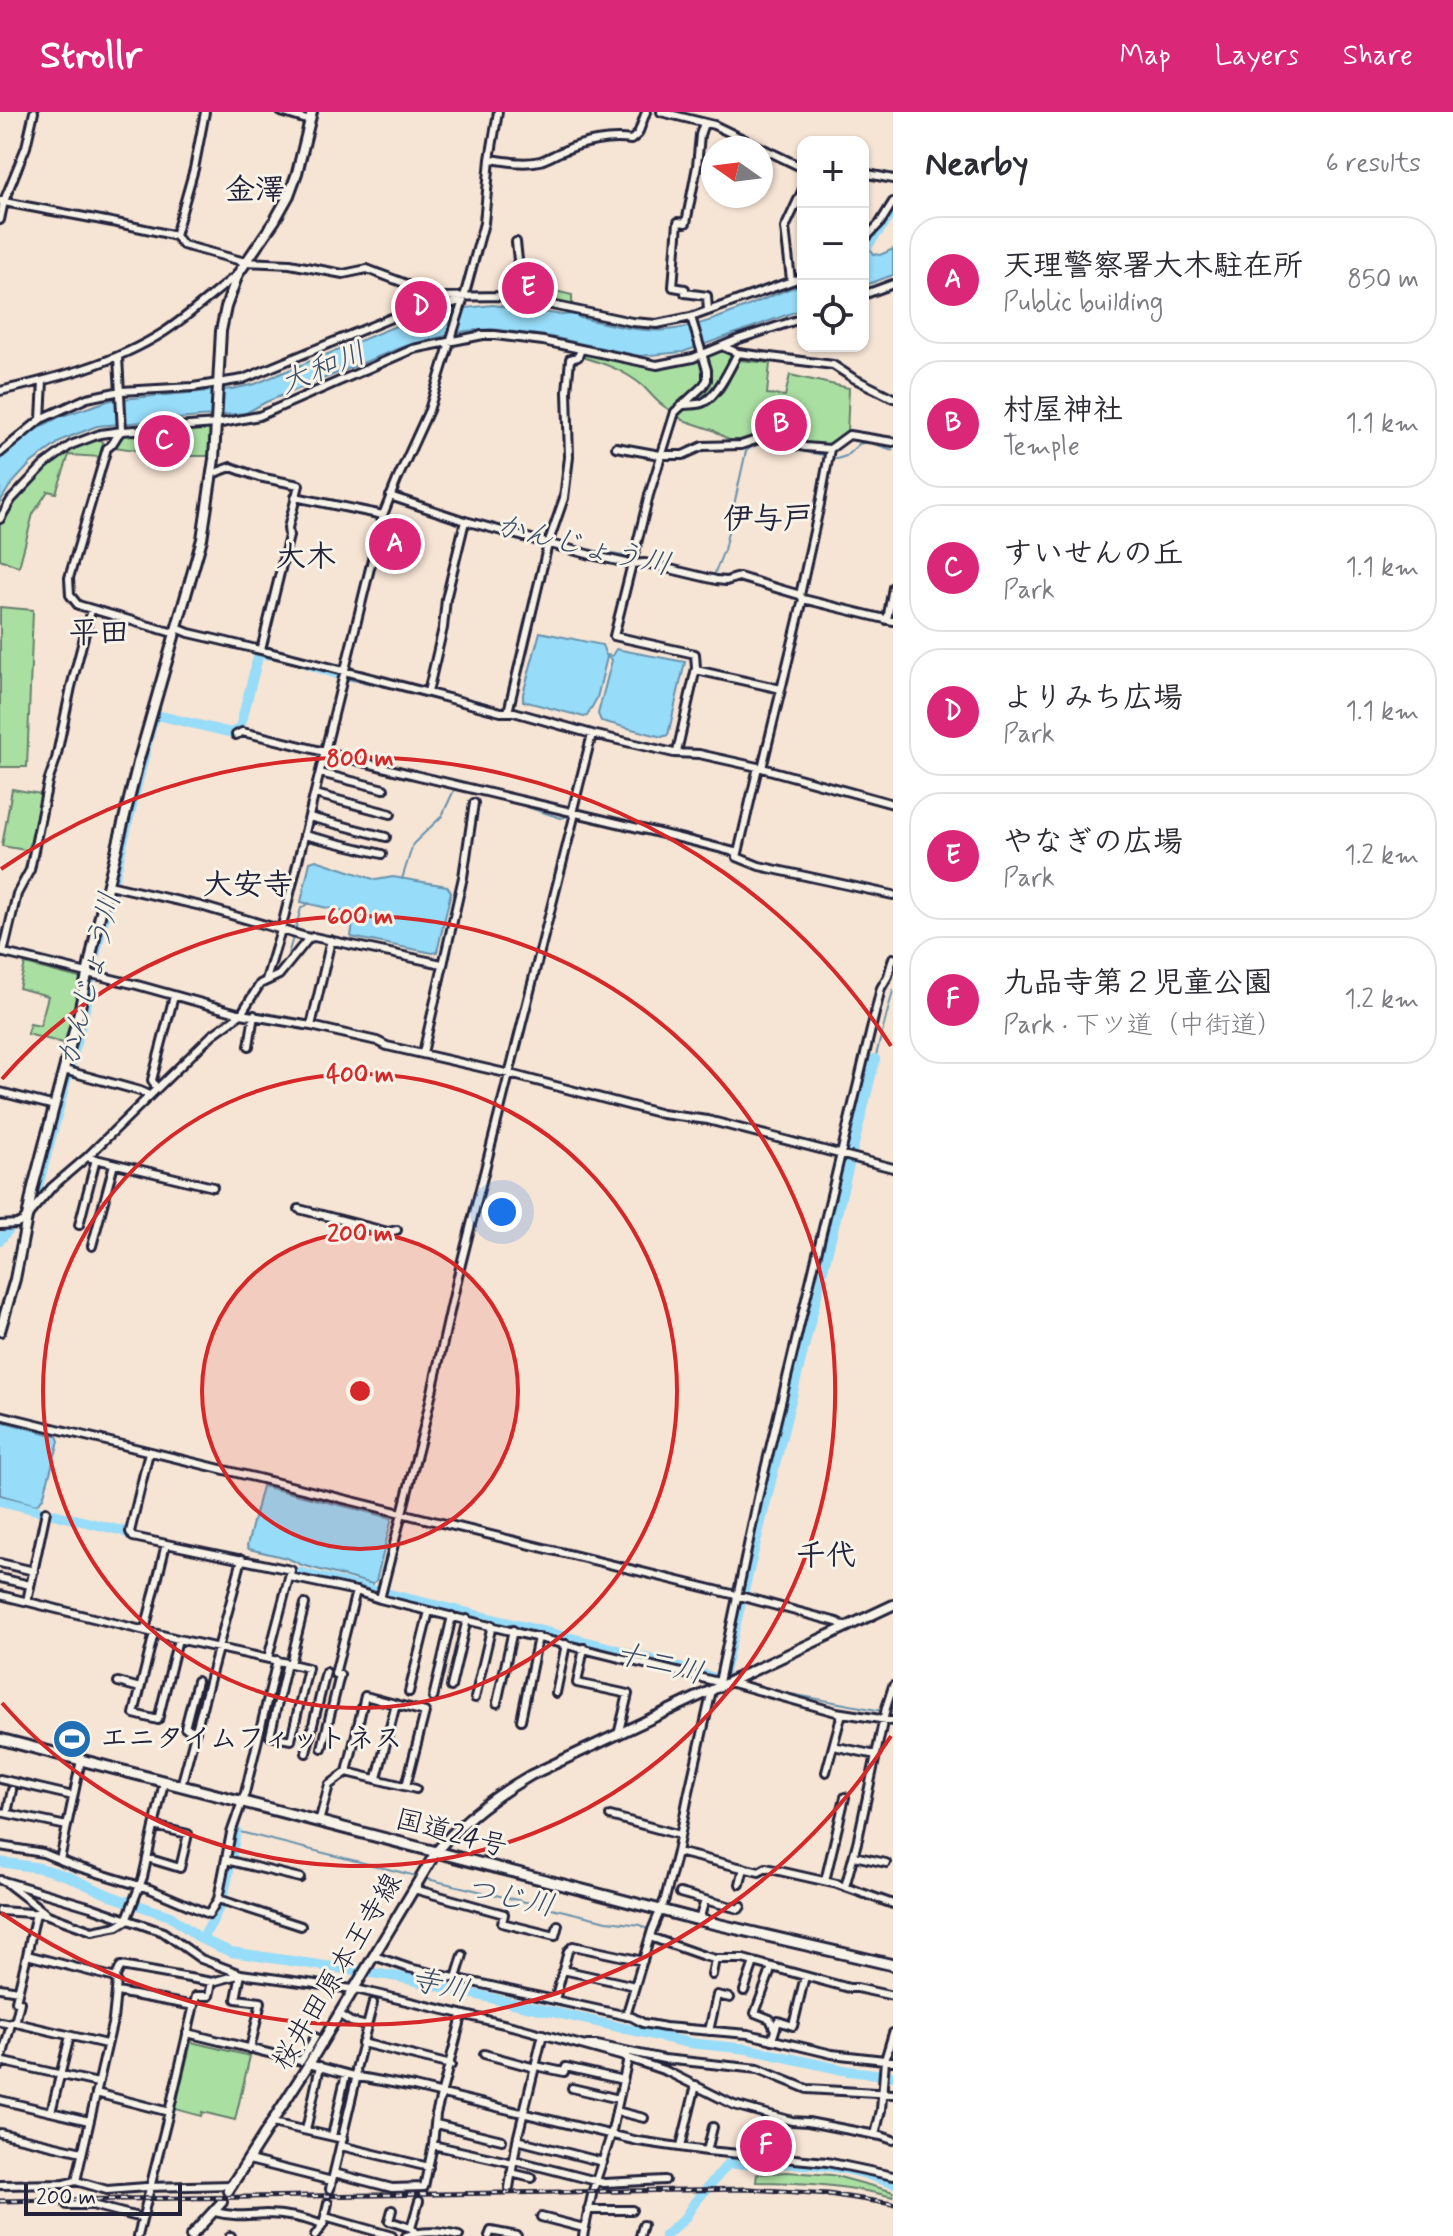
<!DOCTYPE html>
<html lang="en">
<head>
<meta charset="utf-8">
<style>
  body { margin:0; font-family:Mynerve,"Klee One",sans-serif; background:#f2f2f3; color:#2b2b33 }
  .controls { position:absolute; right:24px; top:24px; display:grid; overflow:hidden; border-radius:16px; box-shadow:0 2px 6px #0004 }
  .controls button { width:72px; height:72px; display:grid; place-items:center; padding:0; border:0; border-bottom:2px solid #e1e1e2; background:#fff; color:#2b2b33; font:40px sans-serif }
  .compass { position:absolute; left:701px; top:24px; width:72px; height:72px; border-radius:50%; background:#fff; box-shadow:0 2px 6px #0004; rotate:284deg }
  .scale { position:absolute; left:24px; bottom:20px; width:158px; box-sizing:border-box; padding-left:8px; border:4px solid #22223b; border-top:0; font-size:22px; line-height:28px; white-space:nowrap; color:#22223b; -webkit-text-stroke:6px #f7f3e8; paint-order:stroke }
  .you { position:absolute; left:502px; top:1100px; width:28px; height:28px; margin:-20px; border:6px solid #fff; border-radius:50%; background:#1a73e8; box-shadow:0 0 0 12px #1a73e833 }
  .badge { display:grid; place-items:center; width:52px; height:52px; border-radius:50%; background:#db2777; color:#fff; font-size:26px; font-weight:700 }
  .pin { position:absolute; translate:-50% -50%; border:4px solid #fff; box-shadow:0 2px 8px #0006 }
  .list { margin:0; padding:0; list-style:none }
  h2 { display:flex; justify-content:space-between; align-items:center; height:104px; margin:0; padding:0 32px; font-size:34px }
  h2 small { font-size:26px; font-weight:400; color:#7c7c81 }
  .list li { display:grid; grid-template-columns:52px 1fr auto; gap:24px; align-items:center; box-sizing:border-box; height:128px; margin:0 16px 16px; padding:0 16px; border:2px solid #e1e1e2; border-radius:32px }
  .list b { display:block; font-size:30px; white-space:nowrap }
  .list p { margin:0; font-size:26px; white-space:nowrap; color:#7c7c81 }
  .list em { font-size:26px; font-style:normal; color:#7c7c81 }
  .icon { flex:none; width:44px; height:44px; fill:none; stroke:currentColor; stroke-width:2; stroke-linecap:round; stroke-linejoin:round }
  .map { position:relative; flex:none; width:893px; height:2124px; overflow:hidden }
  header { display:flex; align-items:center; gap:48px; box-sizing:border-box; height:112px; padding:0 40px; background:#db2777; color:#fff }
  header strong { font-size:38px }
  nav { display:flex; gap:44px; margin-inline-start:auto; font-size:28px }
  main { display:flex }
  aside { flex:1; background:#fff }
  .map>svg:first-child { display:block }
</style>
</head>
<body>
<header>
<strong>Strollr</strong>
<nav><a>Map</a><a>Layers</a><a>Share</a></nav>
</header>
<main>
<div class="map">
<svg width="893" height="2124" viewBox="0 0 893 2124">
  <rect width="100%" height="100%" fill="#f6e4d4"/>
  <filter id="ink" filterUnits="userSpaceOnUse"><feTurbulence type="fractalNoise" baseFrequency=".0125" numOctaves="2"/><feDisplacementMap in="SourceGraphic" scale="16" xChannelSelector="R" yChannelSelector="G"/><feConvolveMatrix kernelMatrix="1 2 1 2 8 2 1 2 1" color-interpolation-filters="sRGB"/></filter>
  <g filter="url(#ink)">
    <!-- green -->
    <path fill="#aadfa2" stroke="#66806e" stroke-width="2" d="M514,169L572,183V195L510,183Z
      M723,238L736,244C730,258 725,282 710,289C699,295 684,294 672,299C659,293 653,284 643,274C624,258 603,251 579,244L580,241L626,250L642,255L661,256L700,246Z
      M738,248L770,251L767,282L785,284L790,263L849,276L847,321L829,334L803,333L763,323L751,326L746,329L729,328L713,318L683,308L676,303C689,293 692,298 705,293C725,286 730,266 738,248Z
      M211,315L210,344H178L114,335L120,323Z
      M98,326L103,331L101,345L69,343L56,381L48,379L33,402L19,455L0,447V412L13,390L48,353L71,336Z
      M0,495L33,498L27,655H0Z
      M12,677L41,682L31,739L2,734Z
      M25,852L83,867L67,932L27,922L30,912L40,914L48,884L19,876Z
      M191,1930L250,1944L235,2008L202,2000L201,2004L175,1997Z
      M786,2060L832,2063L887,2078L893,2080V2085C847,2073 803,2070 756,2070L757,2062Z"/>
    <!-- water -->
    <path fill="#97dcf9" stroke="#6892ad" stroke-width="2" d="M867,132L874,142L880,143L893,137V163L863,174V134Z
      M803,172V197L683,240L640,244L546,224L491,217L465,219L402,235L266,290L246,301L97,314L64,327L31,351L9,375L0,390V347L23,324L59,305L111,288L232,277L255,272L403,211L448,198L493,193L563,203L575,202L580,206C607,211 638,221 666,218C714,214 758,187 803,172Z
      M540,520L602,533L606,543L612,544L616,537L685,550L668,623L662,625L601,609L598,602L612,548L607,545L597,586L587,604L584,605L523,589V582Z
      M316,748L376,768L393,765L447,774L451,780L437,840L433,841L351,825L354,802L301,790L310,750Z
      M0,1309L57,1324L59,1329L43,1386L36,1393L0,1383Z
      M262,1374L392,1406L376,1469L372,1472L302,1453L287,1446L249,1437L247,1434Z"/>
    <g fill="none" stroke-linecap="round" stroke-linejoin="round">
      <!-- stream -->
      <path stroke="#6892ad" stroke-width="2" d="M580,437L643,447L714,463L724,438L746,339L757,332H762L823,343L837,347L846,344L859,332L868,330L893,338
        M443,487L461,416
        M437,530L440,513
        M347,567L411,580
        M498,686L561,706L565,705L566,701
        M568,695L587,624
        M402,767L413,732L442,704L454,678L457,676
        M295,819L301,796L309,791
        M286,850L293,825
        M875,947L893,879
        M157,970L200,931
        M37,1084L83,1044L153,974
        M764,1577L893,1601
        M236,1719L416,1764
        M423,1766L607,1809L641,1813L649,1819
        M0,1806L9,1803L42,1805
        M654,1823L711,1843L724,1844
        M766,1850L853,1873"/>
      <!-- river -->
      <path stroke="#97dcf9" stroke-width="10" d="M863,141C872,125 884,115 893,99
        M305,551L337,562
        M35,1086L88,886L92,856L152,612L157,603L232,621L240,616L259,541L270,543
        M0,1128L9,1117
        M0,1389L123,1419L137,1426
        M281,1456L600,1533L722,1568L875,947
        M0,1750L40,1756L67,1764L111,1784L170,1804L201,1827L231,1840L399,1865L689,1931L748,1937L848,1959L893,1964
        M201,1827C227,1793 228,1760 236,1719
        M665,2124L684,2107L695,2090L728,2052C768,2052 811,2049 850,2058C864,2061 879,2067 893,2071"/>
      <defs>
        <path id="minor" d="M205,0L194,57L175,124L183,133L245,150L290,152L343,162L367,157L404,171L426,185L509,184L632,210L657,212L691,205L803,165
          M281,0L310,9
          M661,0L714,13L803,56
          M704,11L700,23L697,54L686,111L678,110L673,175L685,177V181L707,184L708,199
          M490,47C507,49 522,53 540,49C548,47 555,42 563,39C583,30 609,25 631,28L638,22L646,0
          M863,61L893,67
          M0,89C58,101 117,109 175,124
          M0,108L4,89L26,35L34,0
          M863,129L880,111L893,90
          M791,168L785,116L803,77
          M863,183L893,172
          M509,184L518,148L516,130
          M724,235L738,241L833,253L853,266L893,286
          M118,245L122,319C115,323 115,333 107,336L69,466L70,483L78,493L170,520L176,518
          M0,279C56,266 114,252 164,220C190,203 212,182 237,163
          M684,293C691,292 699,293 704,290C718,283 731,254 738,241
          M41,307L43,269
          M616,335L660,343H683L703,334L741,333L762,326L805,335L830,337L849,323L893,330
          M0,341L41,307L87,286L121,279L193,275L243,267L396,204L457,190L464,185
          M212,362L231,355L259,365L299,373L288,416L289,424L261,538
          M390,384L465,409L591,443L631,452L645,451L716,468L726,469L739,465L800,483L803,487L893,509
          M295,385L383,403
          M0,407L11,388L45,352L71,333L100,322L122,319L216,312L259,304L413,237L483,223H495L543,229L657,253L693,246L739,227L803,206
          M800,483L820,392L830,337
          M887,508L893,475
          M177,516L189,521C294,545 398,573 501,600H514L592,622L674,641L699,642L762,656L893,692
          M696,558L781,577
          M428,580L443,516L446,487L465,409
          M508,600L548,432L564,386L569,345L567,279L570,247L578,245L581,237
          M236,623L242,620C302,633 360,650 419,664C525,690 632,713 738,741L737,745L759,754L893,783
          M677,640L696,556L695,542L614,524L649,383L675,300L703,274L707,268V258L691,205
          M762,656L803,487
          M320,661L384,677
          M315,682L391,702
          M309,705L386,725
          M304,723L382,742
          M738,741L758,655
          M109,773L201,794L309,826L314,825L442,852
          M0,840L137,873L241,902L311,914L377,929L387,934L510,962L662,1002L708,1008L893,1056
          M3,841L17,782L30,758L48,670L56,647L71,575L91,498
          M266,868L281,818L383,403L397,368L429,298L464,185L484,111L490,47L498,0
          M311,914L331,828
          M249,934L254,903
          M423,941L463,765L474,691
          M64,958L140,979L149,983
          M156,976L152,968L174,884
          M0,980L55,994
          M87,1045L213,1075
          M299,1097L388,1120L397,1118
          M0,1113L17,1112L23,1109L52,1075L87,1045L212,923L241,902L260,872L279,863L309,826
          M79,1113L96,1047
          M92,1134L114,1052
          M0,1303L736,1483L837,1510L846,1515
          M149,1340L130,1420L133,1425L291,1458L268,1546
          M0,1451L34,1459
          M290,1465L356,1479L380,1487L718,1570
          M0,1466L30,1473
          M0,1483L178,1527L287,1551
          M380,1487L425,1311L458,1164L574,705L572,701L592,622
          M27,1489L46,1399
          M145,1518L166,1432
          M154,1521L134,1602L158,1608L178,1527
          M584,1536L577,1571L628,1582L618,1623
          M287,1551L308,1556L291,1628L270,1624Z
          M290,1552L305,1492
          M335,1562L356,1479
          M118,1570L140,1576
          M729,1570L836,1600L893,1609
          M451,1575L467,1507
          M718,1575L758,1386L881,876L888,864L893,846
          M409,1580L429,1499
          M556,1581L566,1532
          M433,1586L452,1504
          M475,1586L492,1513
          M497,1591L513,1518
          M521,1608L538,1525
          M196,1619L185,1616L197,1569
          M838,1635L876,1643
          M322,1636L340,1563
          M306,1641L326,1560
          M347,1660L365,1584L425,1600L406,1674
          M826,1660L842,1601
          M377,1666L396,1592
          M0,1667L73,1684
          M181,1674L242,1447
          M0,1700L67,1714L81,1648
          M7,1701L12,1678
          M610,1704L680,1723
          M319,1710L329,1673L347,1660L416,1677
          M0,1734L43,1741L75,1754L150,1777L209,1802L218,1787L231,1721L245,1681L277,1548
          M677,1740L759,1760L766,1756L837,1772L893,1792
          M854,1744L886,1751
          M147,1746L180,1756L188,1722L154,1714
          M60,1748L67,1714
          M226,1748L300,1766
          M0,1768L91,1795L163,1820L201,1847L241,1862
          M4,1769L48,1803L92,1819L118,1814L126,1809L143,1765L164,1670
          M825,1769L845,1685
          M740,1772L744,1756
          M845,1775L858,1727L886,1596L893,1574
          M414,1777L504,1802L502,1811L555,1824L558,1813
          M680,1781L705,1788
          M218,1787L301,1814
          M0,1799L45,1802
          M699,1808L705,1788L739,1797L741,1794
          M650,1825L704,1844L715,1847H743L849,1876H857L893,1884
          M27,1843L36,1801
          M374,1844L409,1856L632,1905L643,1911L665,1915L748,1922L832,1942L893,1949
          M772,1855L755,1901L770,1907L775,1918
          M563,1858L635,1874
          M241,1862L236,1887L261,1890L250,1937
          M712,1863L715,1847
          M115,1866L121,1854L212,1870L241,1862L360,1878L520,1916L628,1946L666,1959L734,1993L792,2009L808,2010L881,2024L893,2028
          M456,1866L463,1843
          M0,1876L18,1879
          M744,1879L754,1850
          M117,1880L194,1894
          M555,1888L568,1839L573,1834L643,1849
          M338,1902L351,1910L367,1914
          M626,1904L652,1818L665,1787L677,1740L688,1684L712,1578
          M0,1910L11,1912L12,1910L106,1932
          M15,1911L20,1890L16,1889L27,1843L112,1865L117,1869L113,1908L76,2069
          M709,1919L717,1883L730,1886
          M187,1921L301,1949L315,1925
          M772,1928L778,1909L793,1914L805,1864
          M362,1931L451,1953
          M587,1933H597L664,1947L758,1957L807,1977L893,1982
          M484,1942L535,1956
          M0,1949L98,1971
          M309,1952L354,1964L414,1975L638,2029L707,2039L827,2050L893,2064
          M0,1954L11,1912
          M536,1954L564,1960L566,1955L623,1968
          M572,1976L619,1987
          M96,1981L169,2000L138,2124
          M0,1988L89,2009
          M616,1999L644,2006
          M51,2000L70,1924
          M169,2000L196,1884H209L212,1870
          M272,2011L343,2027
          M436,2012L502,2028
          M306,2018L320,1954
          M0,2021L82,2040
          M875,2023L881,1998L885,1948L893,1921
          M332,2024L346,1962
          M517,2028L603,2050
          M433,2033L513,2051
          M341,2034L429,2055
          M681,2034L696,1973
          M707,2039L713,2015
          M249,2048L332,2069
          M514,2048L604,2071L665,2068
          M334,2061L392,2076L424,2075L433,2033L436,2002L462,1904
          M511,2061L532,2066
          M0,2073L64,2072L76,2069L107,2078L146,2075L233,2073
          M509,2076L517,2028L543,1922
          M330,2077L357,1963L356,1957L373,1891
          M67,2093H92L142,2106
          M392,2098L389,2109L411,2116L416,2121
          M588,2098H632
          M215,2100C233,2105 248,2103 266,2102C286,2102 304,2106 323,2113
          M325,2105L392,2124
          M541,2105L584,2116
          M411,2116L419,2089
          M230,2124H231
          M315,2124L323,2113L328,2091
          M406,2124C424,2118 441,2120 459,2124
          M489,2124L491,2119L517,2124
          M583,2124L593,2078L611,2023L628,1946
          M640,2124L643,2113"/>
        <path id="major" d="M0,1219L15,1167L33,1075L79,900L97,816L139,647L202,427L214,347L221,219L226,195L238,162L275,108L289,83L297,61L312,0
          M228,2079L309,1952L436,1740C462,1708 496,1683 531,1663L893,1493
          M191,2124L222,2090"/>
        <path id="highway" d="M0,1627L699,1808L893,1853"/>
      </defs>
      <!-- minor casing -->
      <use href="#minor" stroke="#22223b" stroke-width="12"/>
      <!-- major casing -->
      <use href="#major" stroke="#22223b" stroke-width="14"/>
      <!-- highway casing -->
      <use href="#highway" stroke="#22223b" stroke-width="15"/>
      <!-- minor -->
      <use href="#minor" stroke="#f7f3e8" stroke-width="6"/>
      <!-- major -->
      <use href="#major" stroke="#f7f3e8" stroke-width="8"/>
      <!-- highway -->
      <use href="#highway" stroke="#f7f3e8" stroke-width="9"/>
      <defs>
        <path id="rail" d="M0,2089L748,2077L828,2082L893,2092"/>
      </defs>
      <!-- rail casing -->
      <use href="#rail" stroke="#22223b" stroke-width="5"/>
      <!-- rail -->
      <use href="#rail" stroke="#f7f3e8" stroke-width="2" stroke-dasharray="6" stroke-linecap="butt"/>
    </g>
  </g>
  <!-- distance rings -->
  <circle cx="360" cy="1279" r="158" fill="#d62828" fill-opacity=".12"/>
  <g fill="none" stroke="#d62828" stroke-width="4">
    <circle cx="360" cy="1279" r="158"/>
    <circle cx="360" cy="1279" r="317"/>
    <path d="M2 967A475 475 0 1 1 2 1591"/>
    <path d="M891 1624A633 633 0 0 1 1 1801M1 757A633 633 0 0 1 891 934"/>
  </g>
  <!-- icons -->
  <defs>
    <symbol id="stadium-disc" viewBox="-11 -11 22 22"><circle r="9.5" fill="#1f6fb2" stroke="#f7f3e8"/><path d="M0-5a6.5 5 0 1 0 0 10a6.5 5 0 1 0 0-10ZM-3.5-1.8h7v3.6h-7Z" fill="#fff"/></symbol>
  </defs>
  <g fill-rule="evenodd">
    <use href="#stadium-disc" x="50" y="1605" width="44" height="44"/>
  </g>
  <g text-anchor="middle" dominant-baseline="central" stroke-width="6" stroke-linejoin="round" paint-order="stroke">
    <!-- poi labels -->
    <g font-size="28" font-weight="bold" fill="#22223b" stroke="#f7f3e8" text-anchor="start">
      <text x="100" y="1627">エニタイムフィットネス</text>
    </g>
    <!-- street labels -->
    <g font-size="28" fill="#22223b" stroke="#f7f3e8">
      <text transform="translate(451 1722) rotate(15)">国道24号</text>
      <text transform="translate(338 1860) rotate(-59)">桜井田原本王寺線</text>
    </g>
    <!-- neighbourhood labels -->
    <g font-size="30" font-weight="bold" fill="#22223b" stroke="#f7f3e8">
      <text x="255" y="78">金澤</text>
      <text x="768" y="407">伊与戸</text>
      <text x="306" y="445">大木</text>
      <text x="99" y="521">平田</text>
      <text x="248" y="773">大安寺</text>
      <text x="826" y="1444">千代</text>
    </g>
    <!-- water labels -->
    <g font-size="30" font-style="italic" fill="#3f506a" stroke="#f7f3e8">
      <text transform="translate(323 257) rotate(-22)">大和川</text>
      <text transform="translate(583 434) rotate(13)">かんじょう川</text>
      <text transform="translate(90 868) rotate(-76)">かんじょう川</text>
      <text transform="translate(659 1552) rotate(14)">十二川</text>
      <text transform="translate(510 1786) rotate(12)">つじ川</text>
      <text transform="translate(440 1874) rotate(13)">寺川</text>
    </g>
  </g>
  <circle cx="360" cy="1279" r="12" fill="#d62828" stroke="#f7f3e8" stroke-width="4"/>
  <g font-size="24" text-anchor="middle" font-weight="bold" fill="#d62828" stroke="#f7f3e8" stroke-width="6" stroke-linejoin="round" paint-order="stroke">
    <text x="360" y="654">800 m</text>
    <text x="360" y="812">600 m</text>
    <text x="360" y="970">400 m</text>
    <text x="360" y="1129">200 m</text>
  </g>
</svg>
<div class="controls">
<button>+</button>
<button>−</button>
<button><svg class="icon" aria-label="locate" viewBox="0 0 24 24"><circle cx="12" cy="12" r="6"/><path d="M12 2v4M12 18v4M2 12h4M18 12h4"/></svg></button>
</div>
<svg class="compass" viewBox="-18 -18 36 36"><path d="M0-13l5 13h-10z" fill="#e53935"/><path d="M0 13l5-13h-10z" fill="#7c7c81"/></svg>
<div class="scale">200 m</div>
<div class="you"></div>
<div class="pin badge" style="left:395px;top:432px">A</div>
<div class="pin badge" style="left:781px;top:313px">B</div>
<div class="pin badge" style="left:164px;top:329px">C</div>
<div class="pin badge" style="left:421px;top:195px">D</div>
<div class="pin badge" style="left:528px;top:176px">E</div>
<div class="pin badge" style="left:766px;top:2034px">F</div>
</div>
<aside>
<h2>Nearby<small>6 results</small></h2>
<ul class="list">
<li><span class="badge">A</span><div><b>天理警察署大木駐在所</b><p>Public building</p></div><em>850 m</em></li>
<li><span class="badge">B</span><div><b>村屋神社</b><p>Temple</p></div><em>1.1 km</em></li>
<li><span class="badge">C</span><div><b>すいせんの丘</b><p>Park</p></div><em>1.1 km</em></li>
<li><span class="badge">D</span><div><b>よりみち広場</b><p>Park</p></div><em>1.1 km</em></li>
<li><span class="badge">E</span><div><b>やなぎの広場</b><p>Park</p></div><em>1.2 km</em></li>
<li><span class="badge">F</span><div><b>九品寺第２児童公園</b><p>Park · 下ツ道（中街道）</p></div><em>1.2 km</em></li>
</ul>
</aside>
</main>
</body>
</html>
